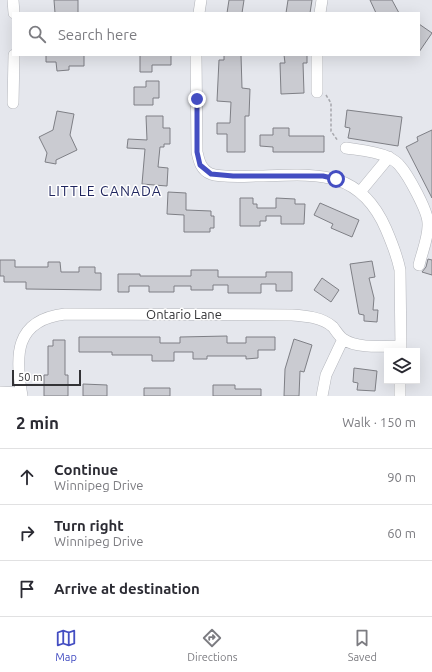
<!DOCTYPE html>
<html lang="en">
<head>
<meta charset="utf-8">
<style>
  body { margin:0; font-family:Ubuntu,sans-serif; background:#f2f2f3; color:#2b2b33 }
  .controls { position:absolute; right:12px; bottom:12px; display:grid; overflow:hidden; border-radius:0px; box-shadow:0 4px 16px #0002 }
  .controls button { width:36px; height:36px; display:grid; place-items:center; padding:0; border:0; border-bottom:1px solid #e1e1e2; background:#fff; color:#2b2b33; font:20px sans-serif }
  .scale { position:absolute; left:12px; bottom:10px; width:69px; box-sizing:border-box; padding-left:4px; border:2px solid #333336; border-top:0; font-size:11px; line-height:14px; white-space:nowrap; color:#333336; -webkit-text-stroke:3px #fff; paint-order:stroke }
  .stop { position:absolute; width:12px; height:12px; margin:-9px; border:3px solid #444ec2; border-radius:50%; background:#fff }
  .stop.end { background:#444ec2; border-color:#fff; box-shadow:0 1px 4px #0008 }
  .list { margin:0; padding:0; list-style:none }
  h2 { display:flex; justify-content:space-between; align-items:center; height:52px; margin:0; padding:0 16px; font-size:17px }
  h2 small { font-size:13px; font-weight:400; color:#7c7c81 }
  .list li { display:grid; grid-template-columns:26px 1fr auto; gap:12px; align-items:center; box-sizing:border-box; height:56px; padding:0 16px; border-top:1px solid #e1e1e2 }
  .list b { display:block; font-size:15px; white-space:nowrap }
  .list p { margin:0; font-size:13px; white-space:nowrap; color:#7c7c81 }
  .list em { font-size:13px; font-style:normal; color:#7c7c81 }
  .icon { flex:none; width:22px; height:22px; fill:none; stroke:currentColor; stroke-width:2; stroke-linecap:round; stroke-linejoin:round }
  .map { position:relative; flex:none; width:432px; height:396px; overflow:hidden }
  .search { position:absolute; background:#fff; box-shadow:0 4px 16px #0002; left:12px; right:12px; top:12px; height:44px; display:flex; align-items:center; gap:10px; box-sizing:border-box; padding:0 14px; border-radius:0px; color:#7c7c81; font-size:15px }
  .sheet { height:220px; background:#fff }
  nav { display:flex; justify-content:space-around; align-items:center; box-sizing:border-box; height:56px; border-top:1px solid #e1e1e2; background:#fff; font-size:11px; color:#7c7c81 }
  nav a { display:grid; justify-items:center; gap:2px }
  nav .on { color:#444ec2 }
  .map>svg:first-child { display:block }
</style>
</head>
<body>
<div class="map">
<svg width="432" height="396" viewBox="0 0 432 396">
  <rect width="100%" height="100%" fill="#e5e7ed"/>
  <!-- building -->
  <path fill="#cacbd1" stroke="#7e7f85" d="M54,0H78V13H55Z
    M229,0H244L242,13H227Z
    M288,0H312L310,13H286Z
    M370,0H392L399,13H376Z
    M419,24L432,33L419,52Z
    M46,55H84V66H69V70L57,71L56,62H46Z
    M140,55H171V65H152V72H140Z
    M224,55H241L242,88L250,89L249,116H245V152H227V134H217V123H230L231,102L217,101L219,60H224Z
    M284,55H307V63H303L304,93L281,94L280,63H285Z
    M146,81H159V98H153V105H134V87H146Z
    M347,110L402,117L398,146L348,138L350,128L345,127Z
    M57,111L74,114L70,135L77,150L56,160V164L45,162L47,153L39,137L53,130Z
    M146,116H163V128H170V144H164V147H160L158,167L168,168L167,186L142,184L145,149L127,148L128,139L147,140Z
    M273,128H289V136H324V152H273V147L260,146V135H273Z
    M432,130V198L406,147L418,141L417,137Z
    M168,192L186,193V210L211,211V216H214V228H210V232H184V215L167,214Z
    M240,198H253V204H257V208H276V198L295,199V204H305L304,224H281V216H266V221H260V226H240Z
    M320,203L359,220L352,237L331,228L333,224L314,215Z
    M428,259L432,260V275L422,272L426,267Z
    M0,260H15V267H48V262H60L61,272H79V267H95V273H101V290L26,289V282H4V276H0Z
    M372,261L375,277L369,278L374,298L373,310H378L377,322L364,321V315L359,314L350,264Z
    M191,270H218V277H266V272H292V291H276V284H261V293H228V285H213V290H191V286H174V292H149V286H129V292H118V274H140V276H191Z
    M322,278L339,290L331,302L314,290Z
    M227,336V343H246V337H275V350H258V358L246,359V356H207V359H193V352H174V361H152V355H112V352H79V337H160V343H180V337Z
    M294,339L312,345L304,372L300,371L299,396H284L285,369Z
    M53,340H65V375H68V396H44V375H48V346H53Z
    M354,368L377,371L375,391L357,390L358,383L353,382Z
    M83,384L107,385V396H83Z
    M213,385H235V389H261V396H213Z
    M144,388H170V396H144Z"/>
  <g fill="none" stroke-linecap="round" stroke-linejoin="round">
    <defs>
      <path id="minor" d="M13,0L14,13
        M199,13L201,0
        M320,13L322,0
        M196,55L197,152C199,161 201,170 211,174C222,178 248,176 260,176C317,174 360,169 386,229C392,243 397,255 400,270L401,351
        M317,92V55
        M13,103L14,55
        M346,148C359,150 375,151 388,157C392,159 397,162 400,166C408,175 428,211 428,223C429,236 422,252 419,265
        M360,192L389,157
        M0,392L21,393
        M22,396C15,356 14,320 65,314L291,315C305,316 322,317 333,327C336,331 339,336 343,339C357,349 384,346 401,346
        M322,396L326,375L343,339
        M400,396V381"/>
    </defs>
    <!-- minor casing -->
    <use href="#minor" stroke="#b3b5bb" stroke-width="12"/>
    <!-- path -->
    <path stroke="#a6a7ac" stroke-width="1.5" stroke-dasharray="3 2" stroke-linecap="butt" d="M326,95L331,103V131L338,141"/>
    <!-- minor -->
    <use href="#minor" stroke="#fff" stroke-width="11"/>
  </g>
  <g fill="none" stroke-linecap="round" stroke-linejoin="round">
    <!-- route -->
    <path stroke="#444ec2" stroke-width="5" d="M197,99V152L200,165L211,174L233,176H323L336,179"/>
  </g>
  <g text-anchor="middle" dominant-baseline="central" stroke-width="3" stroke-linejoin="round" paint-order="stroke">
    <!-- street labels -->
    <g font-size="13" fill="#333336" stroke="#fff">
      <text x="184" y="314">Ontario Lane</text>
    </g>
    <!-- neighbourhood labels -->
    <g font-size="14" letter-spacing="1" fill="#1f255e" stroke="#fff">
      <text x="105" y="191">LITTLE CANADA</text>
    </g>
  </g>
</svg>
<div class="controls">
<button><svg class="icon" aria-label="layers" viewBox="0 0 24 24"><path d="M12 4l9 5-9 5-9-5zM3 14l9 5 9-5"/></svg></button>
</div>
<div class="scale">50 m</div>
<div class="stop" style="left:336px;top:179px"></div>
<div class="stop end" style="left:197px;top:99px"></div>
<div class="search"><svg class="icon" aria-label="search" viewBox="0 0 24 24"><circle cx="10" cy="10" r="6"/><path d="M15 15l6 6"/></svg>Search here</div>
</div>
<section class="sheet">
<h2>2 min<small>Walk · 150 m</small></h2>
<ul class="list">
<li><svg class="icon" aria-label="ahead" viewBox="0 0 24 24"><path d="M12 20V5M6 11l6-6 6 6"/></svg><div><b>Continue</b><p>Winnipeg Drive</p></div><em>90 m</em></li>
<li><svg class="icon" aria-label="right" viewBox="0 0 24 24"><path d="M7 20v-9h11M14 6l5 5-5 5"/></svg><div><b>Turn right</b><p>Winnipeg Drive</p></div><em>60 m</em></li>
<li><svg class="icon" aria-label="arrive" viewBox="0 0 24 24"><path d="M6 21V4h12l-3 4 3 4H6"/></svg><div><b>Arrive at destination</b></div></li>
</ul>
</section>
<nav>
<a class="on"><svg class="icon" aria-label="map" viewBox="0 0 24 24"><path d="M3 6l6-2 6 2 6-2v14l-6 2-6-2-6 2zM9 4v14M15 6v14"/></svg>Map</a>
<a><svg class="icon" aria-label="directions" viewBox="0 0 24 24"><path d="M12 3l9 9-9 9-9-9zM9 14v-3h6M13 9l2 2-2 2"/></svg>Directions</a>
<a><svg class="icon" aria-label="saved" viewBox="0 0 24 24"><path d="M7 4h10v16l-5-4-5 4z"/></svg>Saved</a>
</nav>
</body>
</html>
